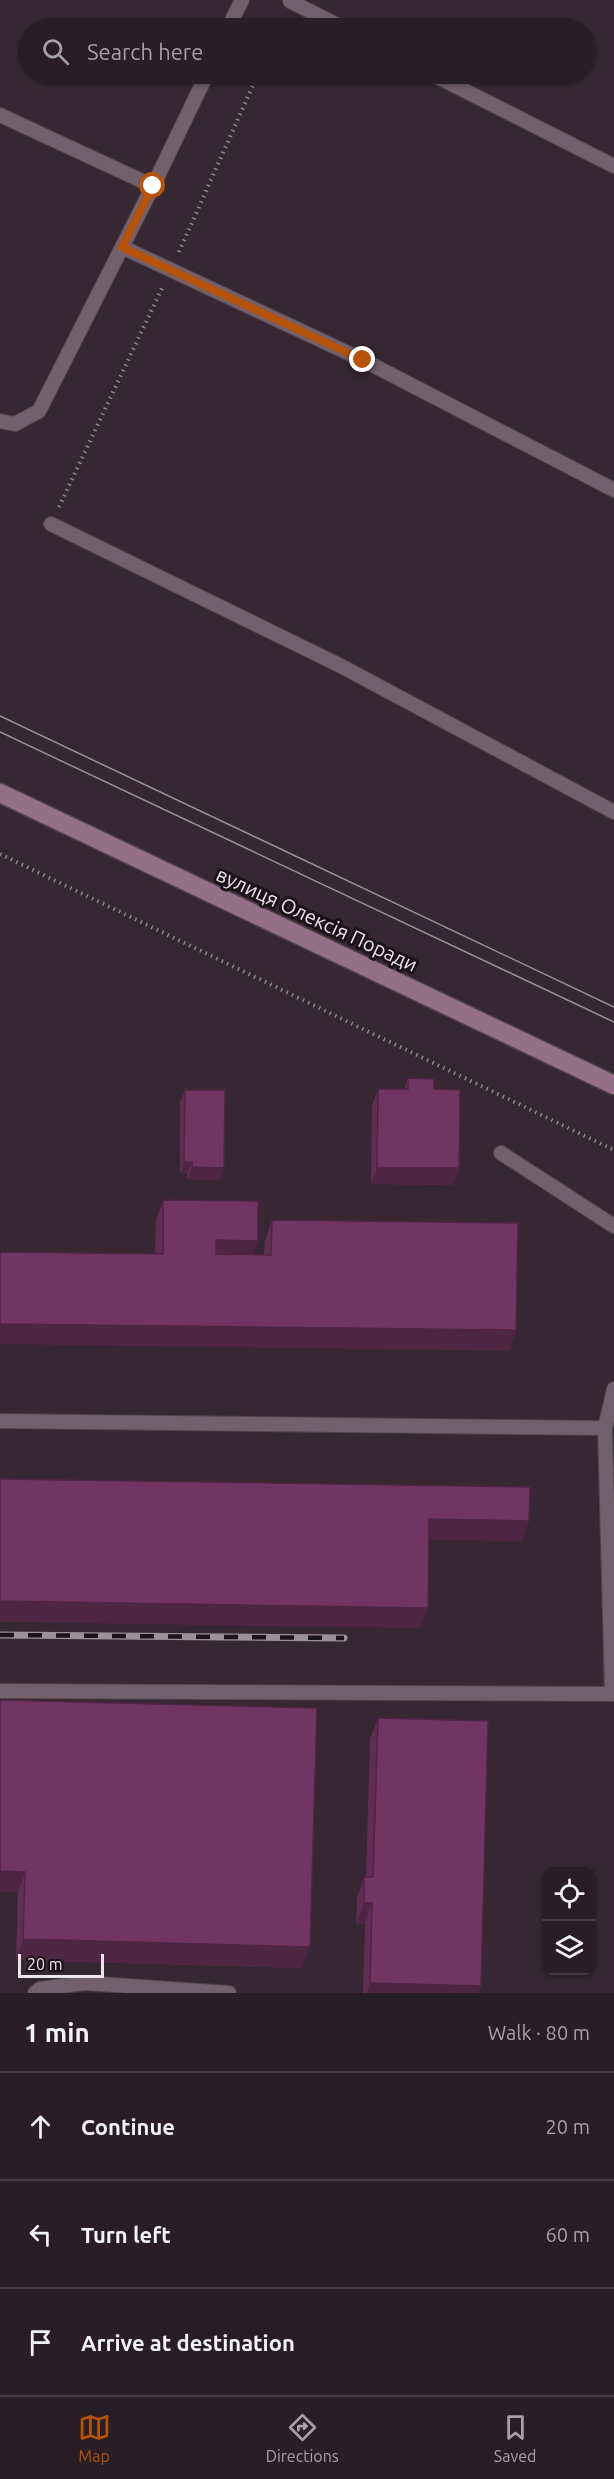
<!DOCTYPE html>
<html lang="en">
<head>
<meta charset="utf-8">
<style>
  body { margin:0; font-family:Ubuntu,sans-serif; background:#31262e; color:#f1f3f6 }
  .controls { position:absolute; right:18px; bottom:18px; display:grid; overflow:hidden; border-radius:12px; box-shadow:0 2px 4px #0004 }
  .controls button { width:54px; height:54px; display:grid; place-items:center; padding:0; border:0; border-bottom:2px solid #453b43; background:#291d26; color:#f1f3f6; font:30px sans-serif }
  .scale { position:absolute; left:18px; bottom:15px; width:86px; box-sizing:border-box; padding-left:6px; border:3px solid #eee4eb; border-top:0; font-size:16px; line-height:21px; white-space:nowrap; color:#eee4eb; -webkit-text-stroke:4px #1a1318; paint-order:stroke }
  .stop { position:absolute; width:18px; height:18px; margin:-14px; border:4px solid #b45309; border-radius:50%; background:#fff }
  .stop.end { background:#b45309; border-color:#fff; box-shadow:0 2px 6px #0008 }
  .list { margin:0; padding:0; list-style:none }
  h2 { display:flex; justify-content:space-between; align-items:center; height:78px; margin:0; padding:0 24px; font-size:26px }
  h2 small { font-size:20px; font-weight:400; color:#a5a2a7 }
  .list li { display:grid; grid-template-columns:39px 1fr auto; gap:18px; align-items:center; box-sizing:border-box; height:108px; padding:0 24px; border-top:2px solid #453b43 }
  .list b { display:block; font-size:22px; white-space:nowrap }
  .list em { font-size:20px; font-style:normal; color:#a5a2a7 }
  .icon { flex:none; width:33px; height:33px; fill:none; stroke:currentColor; stroke-width:2; stroke-linecap:round; stroke-linejoin:round }
  .map { position:relative; flex:none; width:614px; height:1993px; overflow:hidden }
  .search { position:absolute; background:#291d26; box-shadow:0 2px 4px #0004; left:18px; right:18px; top:18px; height:66px; display:flex; align-items:center; gap:15px; box-sizing:border-box; padding:0 21px; border-radius:33px; color:#a5a2a7; font-size:22px }
  .sheet { height:402px; background:#291d26 }
  nav { display:flex; justify-content:space-around; align-items:center; box-sizing:border-box; height:84px; border-top:2px solid #453b43; background:#291d26; font-size:16px; color:#a5a2a7 }
  nav a { display:grid; justify-items:center; gap:3px }
  nav .on { color:#b45309 }
  .map>svg:first-child { display:block }
</style>
</head>
<body>
<div class="map">
<svg width="614" height="1993" viewBox="0 0 614 1993">
  <rect width="100%" height="100%" fill="#372732"/>
  <g fill="none" stroke-linecap="round" stroke-linejoin="round">
    <defs>
      <path id="lane" d="M290,1L343,28
        M228,28L242,0
        M432,74L614,166
        M0,115L153,186
        M122,247L363,360L614,490
        M0,421L15,424L39,411L153,186L207,74
        M51,524L341,666L614,812
        M501,1153L614,1226
        M0,1421L605,1428
        M0,1691L614,1694
        M612,1694L605,1428L614,1389
        M35,1993L40,1989L85,1983L229,1993"/>
      <path id="secondary" d="M0,793L614,1085"/>
    </defs>
    <!-- lane casing -->
    <use href="#lane" stroke="#50434c" stroke-width="16"/>
    <!-- secondary casing -->
    <use href="#secondary" stroke="#50434c" stroke-width="21"/>
    <!-- path -->
    <path stroke="#91848d" stroke-width="4" stroke-dasharray="1.5 4.5" stroke-linecap="butt" d="M278,28L282,20
      M179,252L258,74
      M59,507L162,288
      M0,854L614,1150"/>
    <!-- lane -->
    <use href="#lane" stroke="#72606c" stroke-width="14"/>
    <!-- secondary -->
    <use href="#secondary" stroke="#947088" stroke-width="18"/>
    <!-- tram -->
    <path stroke="#9d9099" stroke-width="1.5" d="M0,716L614,1007
      M0,732L614,1022"/>
    <defs>
      <path id="rail" d="M0,1635L344,1638"/>
    </defs>
    <!-- rail casing -->
    <use href="#rail" stroke="#9d9099" stroke-width="7"/>
    <!-- rail -->
    <use href="#rail" stroke="#1a1318" stroke-width="4.5" stroke-dasharray="14" stroke-linecap="butt"/>
  </g>
  <!-- wall -->
  <path fill="#612e53" d="M408,1078L434,1089L459,1168L453,1185L371,1184L372,1106L378,1089H404Z
    M185,1090L220,1180L187,1179V1174H180V1102Z
    M163,1200L258,1241L253,1255H264L265,1241L272,1220L516,1330L509,1351L155,1254L156,1220Z
    M0,1700L302,1968L16,1960L18,1892Z
    M378,1718L478,1993H363L365,1924H356L357,1898L364,1877H366L370,1739Z"/>
  <!-- shaded-wall -->
  <path fill="#4f2544" d="M184,1162H192L187,1174H180Z
    M192,1167L224,1168L220,1180L187,1179Z
    M377,1168H459L453,1185L371,1184Z
    M216,1240L258,1241L250,1262L209,1261Z
    M0,1324L516,1330L509,1351L0,1344Z
    M429,1519L529,1521L522,1541L422,1540Z
    M0,1601L428,1608L420,1628L0,1622Z
    M0,1871L25,1872L18,1892H0Z
    M364,1903H372L365,1924H356Z
    M23,1939L310,1947L302,1968L16,1960Z
    M370,1983L481,1986L478,1993H367Z"/>
  <!-- building -->
  <path fill="#713561" stroke="#4f2544" stroke-width="1.5" d="M408,1078L434,1079V1089L460,1090L459,1168H377L378,1089H408Z
    M185,1090H225L224,1168L192,1167V1162H184Z
    M163,1200L258,1201V1241L216,1240V1254L271,1255L272,1220L518,1223L516,1330L0,1324V1252L163,1254Z
    M0,1479L530,1487L529,1521L429,1519L428,1608L0,1601Z
    M0,1700L317,1708L310,1947L23,1939L25,1872L0,1871Z
    M378,1718L488,1721L481,1986L370,1983L372,1903H364V1877H373Z"/>
  <g fill="none" stroke-linecap="round" stroke-linejoin="round">
    <!-- route -->
    <path stroke="#b45309" stroke-width="8" d="M153,186L122,247L363,360"/>
  </g>
  <g text-anchor="middle" dominant-baseline="central" stroke-width="6" stroke-linejoin="round" paint-order="stroke">
    <!-- street labels -->
    <g font-size="20" fill="#eee4eb" stroke="#1a1318">
      <text transform="translate(317 919) rotate(25)">вулиця Олексія Поради</text>
    </g>
  </g>
</svg>
<div class="controls">
<button><svg class="icon" aria-label="locate" viewBox="0 0 24 24"><circle cx="12" cy="12" r="6"/><path d="M12 2v4M12 18v4M2 12h4M18 12h4"/></svg></button>
<button><svg class="icon" aria-label="layers" viewBox="0 0 24 24"><path d="M12 4l9 5-9 5-9-5zM3 14l9 5 9-5"/></svg></button>
</div>
<div class="scale">20 m</div>
<div class="stop" style="left:153px;top:186px"></div>
<div class="stop end" style="left:363px;top:360px"></div>
<div class="search"><svg class="icon" aria-label="search" viewBox="0 0 24 24"><circle cx="10" cy="10" r="6"/><path d="M15 15l6 6"/></svg>Search here</div>
</div>
<section class="sheet">
<h2>1 min<small>Walk · 80 m</small></h2>
<ul class="list">
<li><svg class="icon" aria-label="ahead" viewBox="0 0 24 24"><path d="M12 20V5M6 11l6-6 6 6"/></svg><div><b>Continue</b></div><em>20 m</em></li>
<li><svg class="icon" aria-label="left" viewBox="0 0 24 24"><path d="M17 20v-9H6M10 6l-5 5 5 5"/></svg><div><b>Turn left</b></div><em>60 m</em></li>
<li><svg class="icon" aria-label="arrive" viewBox="0 0 24 24"><path d="M6 21V4h12l-3 4 3 4H6"/></svg><div><b>Arrive at destination</b></div></li>
</ul>
</section>
<nav>
<a class="on"><svg class="icon" aria-label="map" viewBox="0 0 24 24"><path d="M3 6l6-2 6 2 6-2v14l-6 2-6-2-6 2zM9 4v14M15 6v14"/></svg>Map</a>
<a><svg class="icon" aria-label="directions" viewBox="0 0 24 24"><path d="M12 3l9 9-9 9-9-9zM9 14v-3h6M13 9l2 2-2 2"/></svg>Directions</a>
<a><svg class="icon" aria-label="saved" viewBox="0 0 24 24"><path d="M7 4h10v16l-5-4-5 4z"/></svg>Saved</a>
</nav>
</body>
</html>
